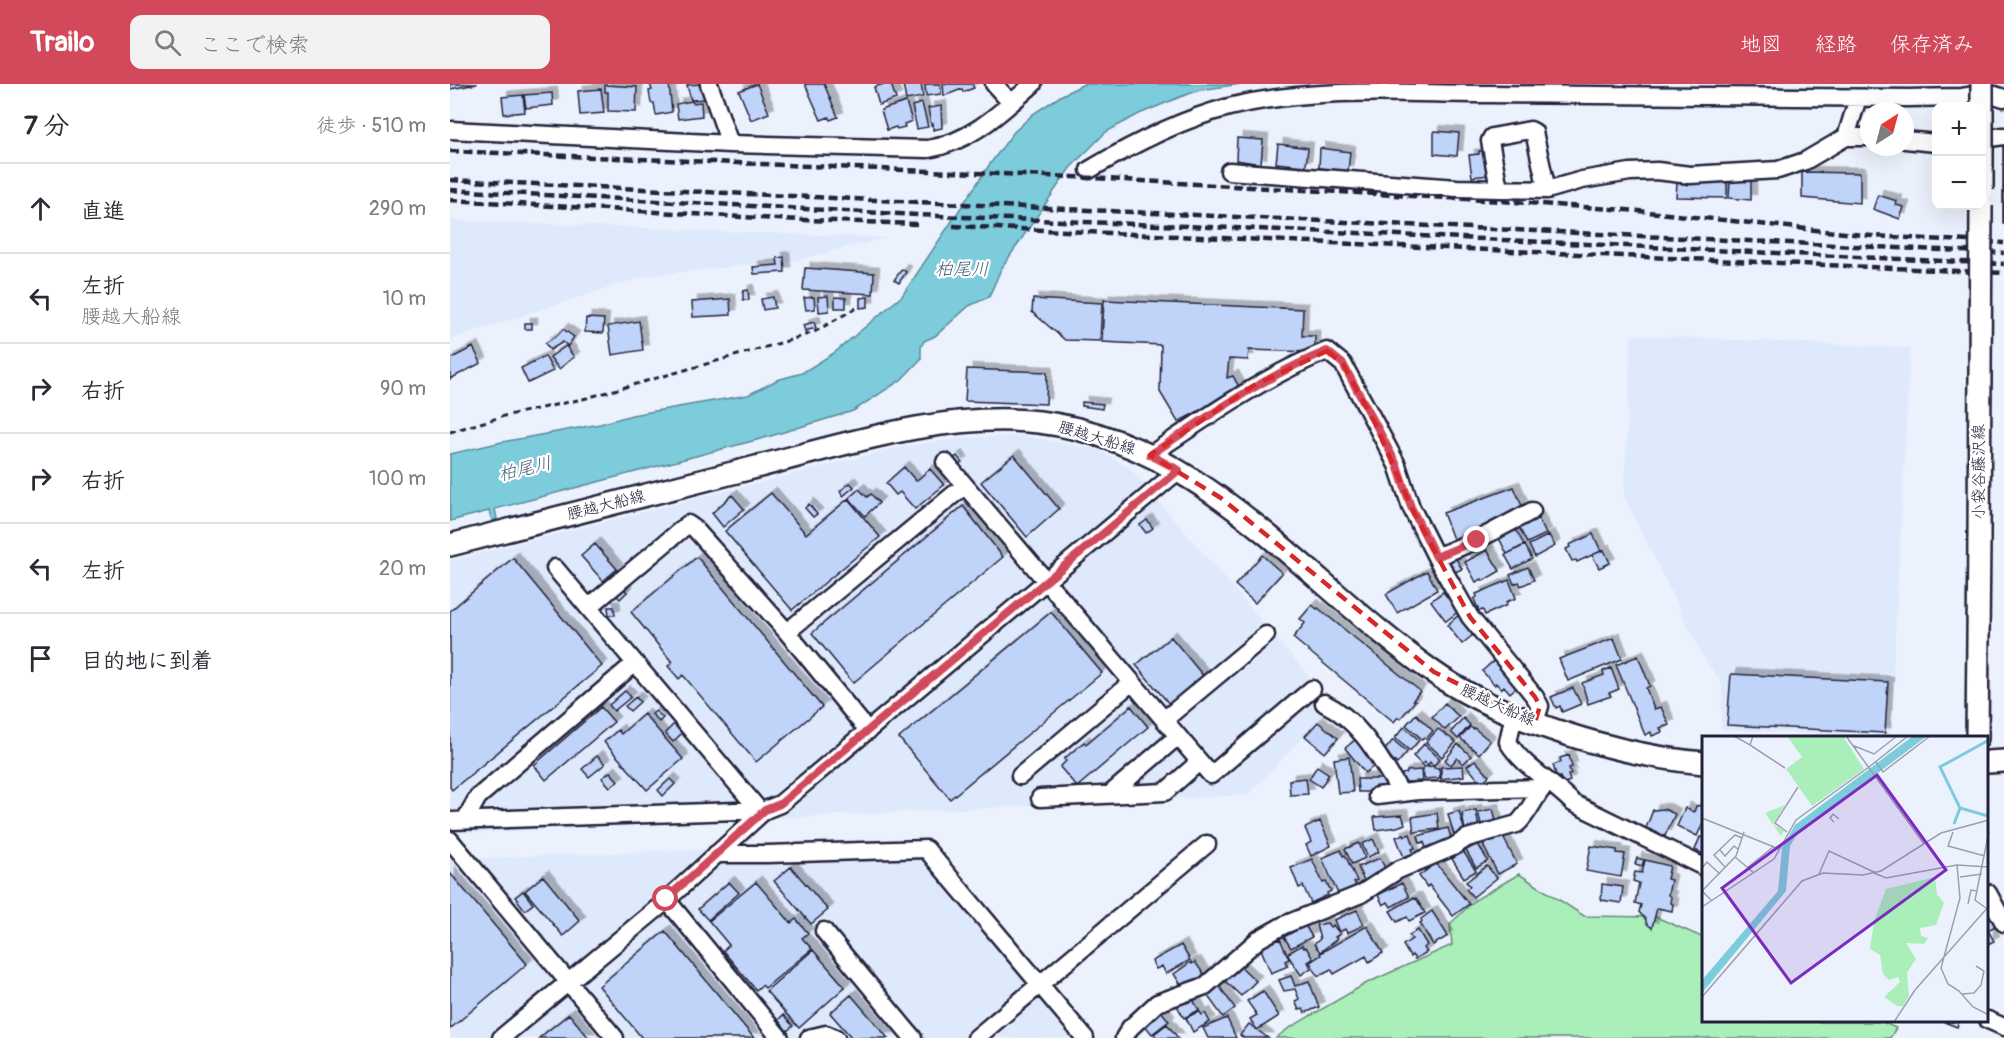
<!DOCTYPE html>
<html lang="ja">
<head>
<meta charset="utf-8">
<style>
  body { margin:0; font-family:Pangolin,"Klee One",sans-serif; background:#f2f2f3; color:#2b2b33 }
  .controls { position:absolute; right:18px; top:18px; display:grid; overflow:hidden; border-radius:12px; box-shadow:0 6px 24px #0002 }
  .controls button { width:54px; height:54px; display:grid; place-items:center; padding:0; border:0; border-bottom:2px solid #e1e1e2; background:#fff; color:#2b2b33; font:30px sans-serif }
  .compass { position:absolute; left:1410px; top:18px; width:54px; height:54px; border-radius:50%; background:#fff; box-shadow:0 6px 24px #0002; rotate:36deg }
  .stop { position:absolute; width:18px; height:18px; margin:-14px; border:4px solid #d1495b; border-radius:50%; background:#fff }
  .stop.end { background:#d1495b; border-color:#fff; box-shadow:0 2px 6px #0008 }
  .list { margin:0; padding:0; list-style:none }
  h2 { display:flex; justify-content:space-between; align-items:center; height:78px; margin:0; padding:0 24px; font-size:26px }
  h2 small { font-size:20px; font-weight:400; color:#7c7c81 }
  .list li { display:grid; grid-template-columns:39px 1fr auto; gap:18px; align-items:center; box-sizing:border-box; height:90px; padding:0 24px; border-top:2px solid #e1e1e2 }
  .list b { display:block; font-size:22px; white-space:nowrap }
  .list p { margin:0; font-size:20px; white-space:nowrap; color:#7c7c81 }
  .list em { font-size:20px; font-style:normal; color:#7c7c81 }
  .icon { flex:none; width:33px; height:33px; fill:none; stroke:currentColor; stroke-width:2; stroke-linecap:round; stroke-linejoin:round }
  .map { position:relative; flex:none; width:1554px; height:954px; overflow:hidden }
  header { display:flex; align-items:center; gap:36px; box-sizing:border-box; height:84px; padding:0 30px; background:#d1495b; color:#fff }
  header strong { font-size:28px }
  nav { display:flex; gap:33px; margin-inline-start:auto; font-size:21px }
  .search { width:420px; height:54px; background:#f2f2f3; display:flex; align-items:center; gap:15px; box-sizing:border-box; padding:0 21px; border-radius:12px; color:#7c7c81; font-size:22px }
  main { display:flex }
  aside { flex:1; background:#fff }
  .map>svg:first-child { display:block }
</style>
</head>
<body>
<header>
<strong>Trailo</strong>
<div class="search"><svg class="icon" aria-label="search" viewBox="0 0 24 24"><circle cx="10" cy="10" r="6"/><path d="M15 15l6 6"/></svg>ここで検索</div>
<nav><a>地図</a><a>経路</a><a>保存済み</a></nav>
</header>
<main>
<aside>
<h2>7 分<small>徒歩 · 510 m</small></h2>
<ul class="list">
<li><svg class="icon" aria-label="ahead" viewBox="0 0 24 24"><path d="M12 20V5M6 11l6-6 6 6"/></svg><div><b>直進</b></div><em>290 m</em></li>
<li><svg class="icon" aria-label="left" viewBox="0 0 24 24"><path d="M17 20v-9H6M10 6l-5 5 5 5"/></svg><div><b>左折</b><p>腰越大船線</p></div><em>10 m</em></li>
<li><svg class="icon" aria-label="right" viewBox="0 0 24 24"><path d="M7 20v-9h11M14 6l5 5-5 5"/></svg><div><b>右折</b></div><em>90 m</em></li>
<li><svg class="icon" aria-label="right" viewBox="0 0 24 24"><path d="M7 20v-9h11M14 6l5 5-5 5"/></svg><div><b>右折</b></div><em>100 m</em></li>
<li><svg class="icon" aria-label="left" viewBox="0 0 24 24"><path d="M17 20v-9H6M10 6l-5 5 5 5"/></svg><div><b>左折</b></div><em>20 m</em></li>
<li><svg class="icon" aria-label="arrive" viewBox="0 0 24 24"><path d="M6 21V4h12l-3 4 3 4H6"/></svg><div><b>目的地に到着</b></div></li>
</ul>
</aside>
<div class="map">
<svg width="1554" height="954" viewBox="0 0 1554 954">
  <defs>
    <filter id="shadow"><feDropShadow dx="5.5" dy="-5.5" stdDeviation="0" flood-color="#0004"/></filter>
  </defs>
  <rect width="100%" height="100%" fill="#ecf2fd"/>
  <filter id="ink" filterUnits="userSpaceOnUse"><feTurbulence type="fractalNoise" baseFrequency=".0167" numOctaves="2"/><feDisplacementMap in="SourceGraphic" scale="12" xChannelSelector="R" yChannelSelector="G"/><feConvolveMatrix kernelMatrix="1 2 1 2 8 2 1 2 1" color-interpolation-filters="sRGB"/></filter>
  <g filter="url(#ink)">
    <!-- built -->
    <path fill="#dfe9fc" d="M0,136L436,154L347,176L196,192L0,255Z
      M1181,251L1460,264L1440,654L1271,645L1272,600L1252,571L1174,413Z
      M574,352L647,365L680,384L884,621L798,711L0,750V477L450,363L511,354Z
      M334,762L348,779L477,775L623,954H0V775Z"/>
    <!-- green -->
    <path fill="#aaefba" stroke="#66887a" stroke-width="1.5" d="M1069,790L1134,832L1206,833L1254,854V938H1432L1446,944L1440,954H826L836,946L917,899L1002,861L1000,840L1025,816Z"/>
    <!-- water -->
    <path fill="#7dccdb" stroke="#59889b" stroke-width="1.5" d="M634,0H791L750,6L730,13L689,30L656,48L620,84L551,185L539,213L519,222L485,252L474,257L471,263V275L451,296L403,327L314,354L45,425L47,435L42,437L39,427L0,437V370L52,358L150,340L182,331L298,311L327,296L352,289L384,269L452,212L540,80L563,49L583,30L612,11Z"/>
    <!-- building -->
    <path fill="#c0d3f8" stroke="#22223b" stroke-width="1.5" filter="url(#shadow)" d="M0,0H27L0,5Z
      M200,0H219L222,28L206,31L204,19H201L199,7L202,6Z
      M251,0L255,15L241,16L237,1Z
      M307,0L319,29L301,36L289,7Z
      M355,0H374L388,33L380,36L379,33L371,36Z
      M434,0H441L446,15L429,21L424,3Z
      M453,0H471L473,13L456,16Z
      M475,0H490L491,10L476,12Z
      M493,0H522L524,4L513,8L512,5L494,12Z
      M155,1L187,3L186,28L158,27V8H155Z
      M151,5L154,29L130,31L128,7Z
      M102,9L103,21L76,24L74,11Z
      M73,11L75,28L54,30L52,13Z
      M242,17L243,19L251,18L252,32L228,35L226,20Z
      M456,18L462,37L454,40L455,43L447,45L446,43L437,46L431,26Z
      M472,19L478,43L467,45L462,22Z
      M491,22L492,44L483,46V40L481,41L478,24Z
      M984,47L1009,49L1007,72L984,70Z
      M787,54L813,56L811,80L786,76Z
      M828,60L858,64L856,82L826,79Z
      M1553,60H1554V140H1553Z
      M870,64L900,68L898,87L869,84Z
      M1029,67H1036L1039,91L1022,93L1019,71L1029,70Z
      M1352,88L1410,89V119L1352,114Z
      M1286,93L1301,94V116L1279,114L1280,96L1286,97Z
      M1227,98H1277V114L1226,113Z
      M1428,111L1447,117L1446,121L1454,123L1450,135L1423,125Z
      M334,173L335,188L304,190L303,183L328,181L327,174Z
      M355,184L424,189L423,210L353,206Z
      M452,185L456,188L449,199L444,196Z
      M298,206L299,216H293V207Z
      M378,212L379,227L369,228L368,213Z
      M323,213L325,224L313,226L311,215Z
      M364,213L365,225L356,226L354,214Z
      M385,213L396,214V224H385Z
      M418,213V223L410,224V214Z
      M280,215L281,231L243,233L242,218Z
      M583,215L652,219L650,257L615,256L582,228Z
      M654,216L853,225L852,252H865V268L799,266L798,276L779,275L777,294L783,292L790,305L728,338L710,308L711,261L652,258Z
      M136,234L154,235L153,249L135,248Z
      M189,237L193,266L162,271L158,242Z
      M364,238L366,244L355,247L353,241Z
      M75,239H82V245H75Z
      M113,245L124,253L118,262L113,258L100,266L95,259L108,251Z
      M116,262L124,273L109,285L100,273Z
      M23,263L31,279L0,295V275Z
      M95,272L103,287L78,299L71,284Z
      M517,285L597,288L596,320L515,317Z
      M632,318L653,320L652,325L632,322Z
      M564,371L609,425L577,453L531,398Z
      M507,372L512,378L508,381L503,375Z
      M454,383L466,397L480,385L494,401L465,425L450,408L446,411L436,399Z
      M400,399L404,403L393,412L390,407Z
      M1064,403L1072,422L1028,446L1003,455L993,429Z
      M409,405L417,413L421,410L429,419L415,432L399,414Z
      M321,409L356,450L398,415L430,453L342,526L275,447Z
      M282,411L294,425L273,443L262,429Z
      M359,420L367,430L363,433L355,424Z
      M513,422L553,473L403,599L362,549Z
      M1088,434L1096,450L1077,459L1069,443Z
      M697,436L703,444L696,449L690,441Z
      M1066,446L1074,461L1057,470L1049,454Z
      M1143,450L1151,467L1127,478L1126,476L1122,477L1116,465L1120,463L1119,461Z
      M1099,451L1105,462L1085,473L1079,461Z
      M145,460L167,485L153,497L131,472Z
      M1075,461L1082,475L1063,485L1055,471Z
      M1037,466L1050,487L1033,497L1032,495L1026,498L1015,478Z
      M1154,466L1160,479L1149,484L1142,471Z
      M812,471L832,489L805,519L785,501Z
      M247,473L372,623L306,678L233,591L229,595L218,582L222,578L181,528Z
      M1005,473L1012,485L1003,489L997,477Z
      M63,474L152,582L2,706L0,703V527Z
      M1078,483L1084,496L1071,502L1069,498L1064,500L1060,491Z
      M977,487L987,506L947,529L936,510Z
      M1059,496L1066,514L1056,518L1057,521L1035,531L1033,526L1029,527L1024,515L1027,513L1026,510Z
      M173,504L177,508L170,515L166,511Z
      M993,508L1009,527L996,537L981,517Z
      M862,521L867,525L868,524L970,607L963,616L965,617L950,635L948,633L944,638L843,554L855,539L850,535Z
      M158,523H164L165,531H159Z
      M601,528L652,589L500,715L449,654Z
      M1009,531L1024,550L1012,560L997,541Z
      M721,553L755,594L721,622L686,581Z
      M1164,554L1172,575L1118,597L1109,575Z
      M1188,572L1200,602L1196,604L1204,625L1211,623L1219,641L1210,644L1212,648L1202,652L1201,648L1195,651L1166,581Z
      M1046,575L1069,601L1060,609L1054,602L1051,605L1046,599L1045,601L1032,587Z
      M1161,584L1169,605L1159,609L1161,612L1138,620L1132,599L1154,591L1153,587Z
      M1281,590L1438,598L1435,649L1277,641Z
      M1123,604L1131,620L1112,628L1110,622L1106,624L1101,613Z
      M175,607L181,613L164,627L159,621Z
      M186,613L190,618L180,627L175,622Z
      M995,619L1009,633L995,646L982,633Z
      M681,622L698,643L627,703L610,683L616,677L614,675L634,658L636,660Z
      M151,623L164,638L96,696L84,681Z
      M206,627L213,634L209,638L202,630Z
      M194,630L233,675L197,706L154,658L168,646L171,650Z
      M966,630L983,647L976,655L974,653L972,655L956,641Z
      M1013,634L1020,641L1008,655L1001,648Z
      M868,638L888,654L875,669L855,652Z
      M224,640L232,649L223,658L215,649Z
      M954,643L969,656L960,667L945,654Z
      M1020,643L1023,645L1024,644L1040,657L1029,670L1010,654Z
      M988,645L1006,658L992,673L976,658Z
      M909,653L929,678L915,689L895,664Z
      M943,656L957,668L947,680L934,667Z
      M974,660L990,675L984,681L980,678L978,681L975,678L972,681L963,672Z
      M1008,660L1021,672L1013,680L1007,674L1001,681L995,676Z
      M1119,671L1122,683L1119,684L1121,690L1118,691L1120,697L1112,700L1110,693L1107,694L1103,681L1111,678L1110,674Z
      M147,672L155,680L139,693L132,685Z
      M899,673L903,708L888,709L884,675Z
      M1025,676L1039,692L1031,699L1017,682Z
      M867,682L879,690L871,703L859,695Z
      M984,682V684H989L990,694L974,695L973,683Z
      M1013,682L1014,692L991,695V683Z
      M971,686L972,698H952V690L957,689V687Z
      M160,688L168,697L160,703L152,694Z
      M856,694L858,710L840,711L839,696Z
      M220,695L225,700L213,712L208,706Z
      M907,695H938V708H908Z
      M1254,721V737L1247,752L1227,742L1235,724L1244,728L1246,722Z
      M1043,725L1047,740L1032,744L1028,728Z
      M1214,725L1225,730L1215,752L1196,744L1203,726Z
      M1026,726L1029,745L1015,747L1012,729Z
      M1009,727L1015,748L1004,751L998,730Z
      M987,729L989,745L964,748L962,733Z
      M952,731L955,740L947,743L926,746L924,733Z
      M870,737L881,762L861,772L856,761L861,758L855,744Z
      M998,744L1002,757L976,764L974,758L970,759L968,752Z
      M954,750L955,752L960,750L965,764L962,765L965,772L955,776L946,753Z
      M1052,751L1067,780L1048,790L1033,761Z
      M1250,753L1254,754L1253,770L1245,766Z
      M923,755L929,768L918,773L912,760Z
      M909,759L915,774L902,780L895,765Z
      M1028,760L1038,777L1026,784L1016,766Z
      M1141,762L1167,766V769L1175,770L1171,793L1136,787Z
      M891,766L893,772L895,771L907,797L904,798L907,804L889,812L872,774Z
      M1013,767L1026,787L1014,794L1002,775Z
      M930,774L937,788L914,798L908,783Z
      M1187,774L1194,776L1192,782L1185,780Z
      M862,775L873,799L876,798L881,807L877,809L878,811L861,819L853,802L849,804L841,784Z
      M1195,776L1220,782L1217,795L1221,796L1218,811L1221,813L1220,819L1223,820L1222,827L1207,824L1202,844L1196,839V836L1189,828L1191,821L1185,819L1189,799L1183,797L1185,788L1192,789Z
      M986,779L1019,820L1003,832L979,801L977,803L969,792Z
      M1037,782L1047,794L1023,813L1016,805L1020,802L1016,798Z
      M341,783L378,826L361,840L324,797Z
      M0,789L77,880L0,945Z
      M93,792L130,837L113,852L75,807Z
      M279,798L289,809L258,836L248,825Z
      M306,798L341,839L346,835L358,849L352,854L362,865L315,904L312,901L306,906L273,867L279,861L259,837Z
      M952,799L959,813L941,823L938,818L933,821L928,811Z
      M1152,800L1173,803L1171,819L1151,816Z
      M73,807L83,820L75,826L65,813Z
      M963,814L964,815L966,814L975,829L959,837L957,833L947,838L940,827Z
      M907,826L914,841L897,849L895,845L889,848L884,836Z
      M982,827L998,852L983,861L970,839L972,838L971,835Z
      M1543,833L1547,841L1538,846L1544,857L1538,860V836Z
      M877,839L880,843L883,841L890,850L885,853L887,855L870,868L864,860L870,855L866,841Z
      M855,841L862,853L841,864L834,853Z
      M917,842L933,869L919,878L916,872L884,890L881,885L868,892L860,878L871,871L870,869Z
      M968,846L977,861L974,864L977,868L965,875L962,871L960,873L953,861L962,855L959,851Z
      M215,847L304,954H192L149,902Z
      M830,855L839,875L835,877L838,882L821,889L810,863Z
      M731,861L740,876L716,890L712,882L706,885L702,877Z
      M852,861L854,864L856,863L863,875L858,878L861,884L851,891L837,870Z
      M363,866L395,903L349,944L316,907Z
      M741,878L742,880L745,878L755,892L734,906L724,890Z
      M790,882L806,897L791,912L775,897Z
      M841,892L845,902L859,897L869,923L855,929L853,925L849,926L845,917L849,915L845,905L834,907L829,896Z
      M769,902L785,924L773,933L757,911Z
      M813,907L829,932L807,946L800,935L807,931L797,917Z
      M401,911L438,954H402L380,929Z
      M742,914L749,926L734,934L726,920Z
      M711,927L719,937L702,950L694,940Z
      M749,927L752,931L755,929L760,938L743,948L736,934Z
      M119,930L139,954H89Z
      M333,931L343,942L337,947L328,936Z
      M777,934L786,954H758L753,944Z
      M1494,938H1509L1507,943Z
      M717,940L728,954H707L704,950Z
      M799,940L818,954H794L790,951Z"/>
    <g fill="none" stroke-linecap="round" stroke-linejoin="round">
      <defs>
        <path id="minor" d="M259,0L280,60
          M544,0L561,19
          M0,46L280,60L478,65C521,58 551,28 583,0
          M1396,53L1408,14
          M1532,55L1554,52
          M1455,56L1486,59
          M639,86C681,61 732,35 779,23C865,2 954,10 1041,10C1180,11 1319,12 1458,14L1512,13L1538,9L1554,14
          M779,87L1007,104L1097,106L1132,96L1180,88L1207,87L1240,91L1328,86L1355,77L1396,53H1419
          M1049,105L1040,57L1042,53L1080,46L1084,48L1097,106
          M700,371C757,333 813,293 877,267L893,280L926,341L947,381L961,423L986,473L1020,533L1085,613L1090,622L1085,638
          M495,378L761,691L862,605
          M986,473L1027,456L1082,427
          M105,484L309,726
          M139,523L238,440L245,445L337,548L418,647
          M337,548L514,402
          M874,619C911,637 930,675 951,709
          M1064,630L1058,658C1074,684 1103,698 1123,719L1254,783
          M714,636L816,551
          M570,692L682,598
          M659,711L728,652
          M927,712L968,707L1092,704
          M590,714L715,708L749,678
          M15,736L28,713L185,579
          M0,737L315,726L330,720L729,386
          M0,756L165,954
          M266,770H317L476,765L635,954
          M1538,809L1554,839
          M216,815L330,954
          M374,847L463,954
          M1538,936L1554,943
          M51,954L209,823L315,726
          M359,954L376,950L386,954
          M526,954L757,760
          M674,954L680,944L707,919L755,902L809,855L834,841L911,810L948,786L1003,763L1017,754L1067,740C1080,729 1085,710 1098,698"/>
        <path id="major" d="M0,461C102,435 204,409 306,383C395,360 497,327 589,338C753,357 856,499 983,588C1051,636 1171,672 1254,679
          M1527,654L1529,455
          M1538,678L1554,677"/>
      </defs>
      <!-- minor casing -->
      <use href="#minor" stroke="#22223b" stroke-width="21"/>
      <!-- major casing -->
      <use href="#major" stroke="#22223b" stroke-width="26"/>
      <!-- path -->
      <path stroke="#22223b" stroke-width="3" stroke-dasharray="6 4.5" stroke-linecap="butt" d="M0,348L54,332L133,315L337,257L364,248L408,223"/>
      <!-- minor -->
      <use href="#minor" stroke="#fff" stroke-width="16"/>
      <!-- major -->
      <use href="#major" stroke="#fff" stroke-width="21"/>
      <!-- rail -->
      <path stroke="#22223b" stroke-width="4.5" stroke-dasharray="9 4.5" stroke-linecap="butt" d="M0,67L623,93L1050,117L1189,127L1422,152L1554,159
        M0,96L1554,169
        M0,106L488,132L907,149L1554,180
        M0,116L328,135L467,140
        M503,142L1554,189"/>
      <defs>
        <path id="major-bridge" d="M1532,106V0
          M1529,455L1531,122"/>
      </defs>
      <!-- major-bridge casing -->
      <use href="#major-bridge" stroke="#22223b" stroke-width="26" stroke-linecap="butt"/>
      <!-- major-bridge -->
      <use href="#major-bridge" stroke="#fff" stroke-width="21"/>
    </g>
  </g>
  <g fill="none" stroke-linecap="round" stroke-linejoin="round" filter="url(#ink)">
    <!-- route -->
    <path stroke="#d1495b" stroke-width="8" d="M216,815L315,726L330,720L729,386L700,371C757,333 813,293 877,267L893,280L926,341L947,381L961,423L986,473L1027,456"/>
  </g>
  <!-- marked area -->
  <path fill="none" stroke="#d62828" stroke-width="4.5" stroke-dasharray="12 8" stroke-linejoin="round" d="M877,267L893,280L926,341L961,423L1020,533L1085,613L1090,622L1085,638L984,588L771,414L700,371L803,302Z"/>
  <g text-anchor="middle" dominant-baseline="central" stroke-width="4.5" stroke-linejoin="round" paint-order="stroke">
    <!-- street labels -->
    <g font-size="16" fill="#22223b" stroke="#fff">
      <text transform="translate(647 354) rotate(17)">腰越大船線</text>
      <text transform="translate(1529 388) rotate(-90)">小袋谷藤沢線</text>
      <text transform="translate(156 421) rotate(-14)">腰越大船線</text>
      <text transform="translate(1048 621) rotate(24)">腰越大船線</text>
    </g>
    <!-- water labels -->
    <g font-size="18" font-style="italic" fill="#425e73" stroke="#fff">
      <text x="512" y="185">柏尾川</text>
      <text transform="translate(75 385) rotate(-13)">柏尾川</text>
    </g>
  </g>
  <!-- overview -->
  <g transform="translate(1252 652)">
    <rect width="286" height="286" fill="#ecf2fd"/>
    <path d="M85,0H141L162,33L110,70L84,33L100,21ZM83,69L71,88L82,95L79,100L63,77ZM233,141L235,158L242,167L234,189L218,192L219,200L226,202L222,208L204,207L214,223L205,237L207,260L201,270H195L182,261L198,246L196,241L187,244L181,238L178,219L168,213L172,185L184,153Z" fill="#aaefba"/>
    <path d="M211,0H225L95,98L88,110L84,155L0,257V244L76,155L80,112L93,89Z" fill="#7dccdb"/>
    <path fill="none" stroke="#7dccdb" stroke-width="3" d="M258,72L286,80M252,88L258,72L238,31L287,4"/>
    <path fill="none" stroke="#9b9faf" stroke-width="1.5" d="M32,0L48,9L51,0M144,0L222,108M48,9L83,32M150,9L172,18L195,0M174,26L181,36L228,0M167,31L206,0M0,82L77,113M132,86L128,82L131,78L137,83M85,96L73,87L96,51M251,96L246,110L283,120M18,114L23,120L32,110L36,113M33,121L52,137M23,131L12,119L33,99L40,102M287,131L255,129L258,162L239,232L246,248L257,255L271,271L287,279M0,132L5,126L18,138M45,132L71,111M172,137L184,142L255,129M117,138L127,115L174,137M258,141L280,138M10,165L0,155L34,120L42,96M266,168L269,154L275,155M0,171L72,123L94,84L167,31M284,172L273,164L287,95M260,258L272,257L279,249L282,235L274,230M0,261L100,145L121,137L161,139L179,135L239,97L287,84M192,286L213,254L287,170"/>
    <path fill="#7b2cbf" fill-opacity="0.15" stroke="#7b2cbf" stroke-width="3" d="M175,39L244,134L89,247L20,152Z"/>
    <rect width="286" height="286" fill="none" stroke="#22223b" stroke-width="3"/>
  </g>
</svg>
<div class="controls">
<button>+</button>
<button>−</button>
</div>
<svg class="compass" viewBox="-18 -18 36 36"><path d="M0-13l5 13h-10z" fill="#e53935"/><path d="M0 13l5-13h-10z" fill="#7c7c81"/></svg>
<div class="stop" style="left:216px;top:815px"></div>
<div class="stop end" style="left:1027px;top:456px"></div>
</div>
</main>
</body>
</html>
